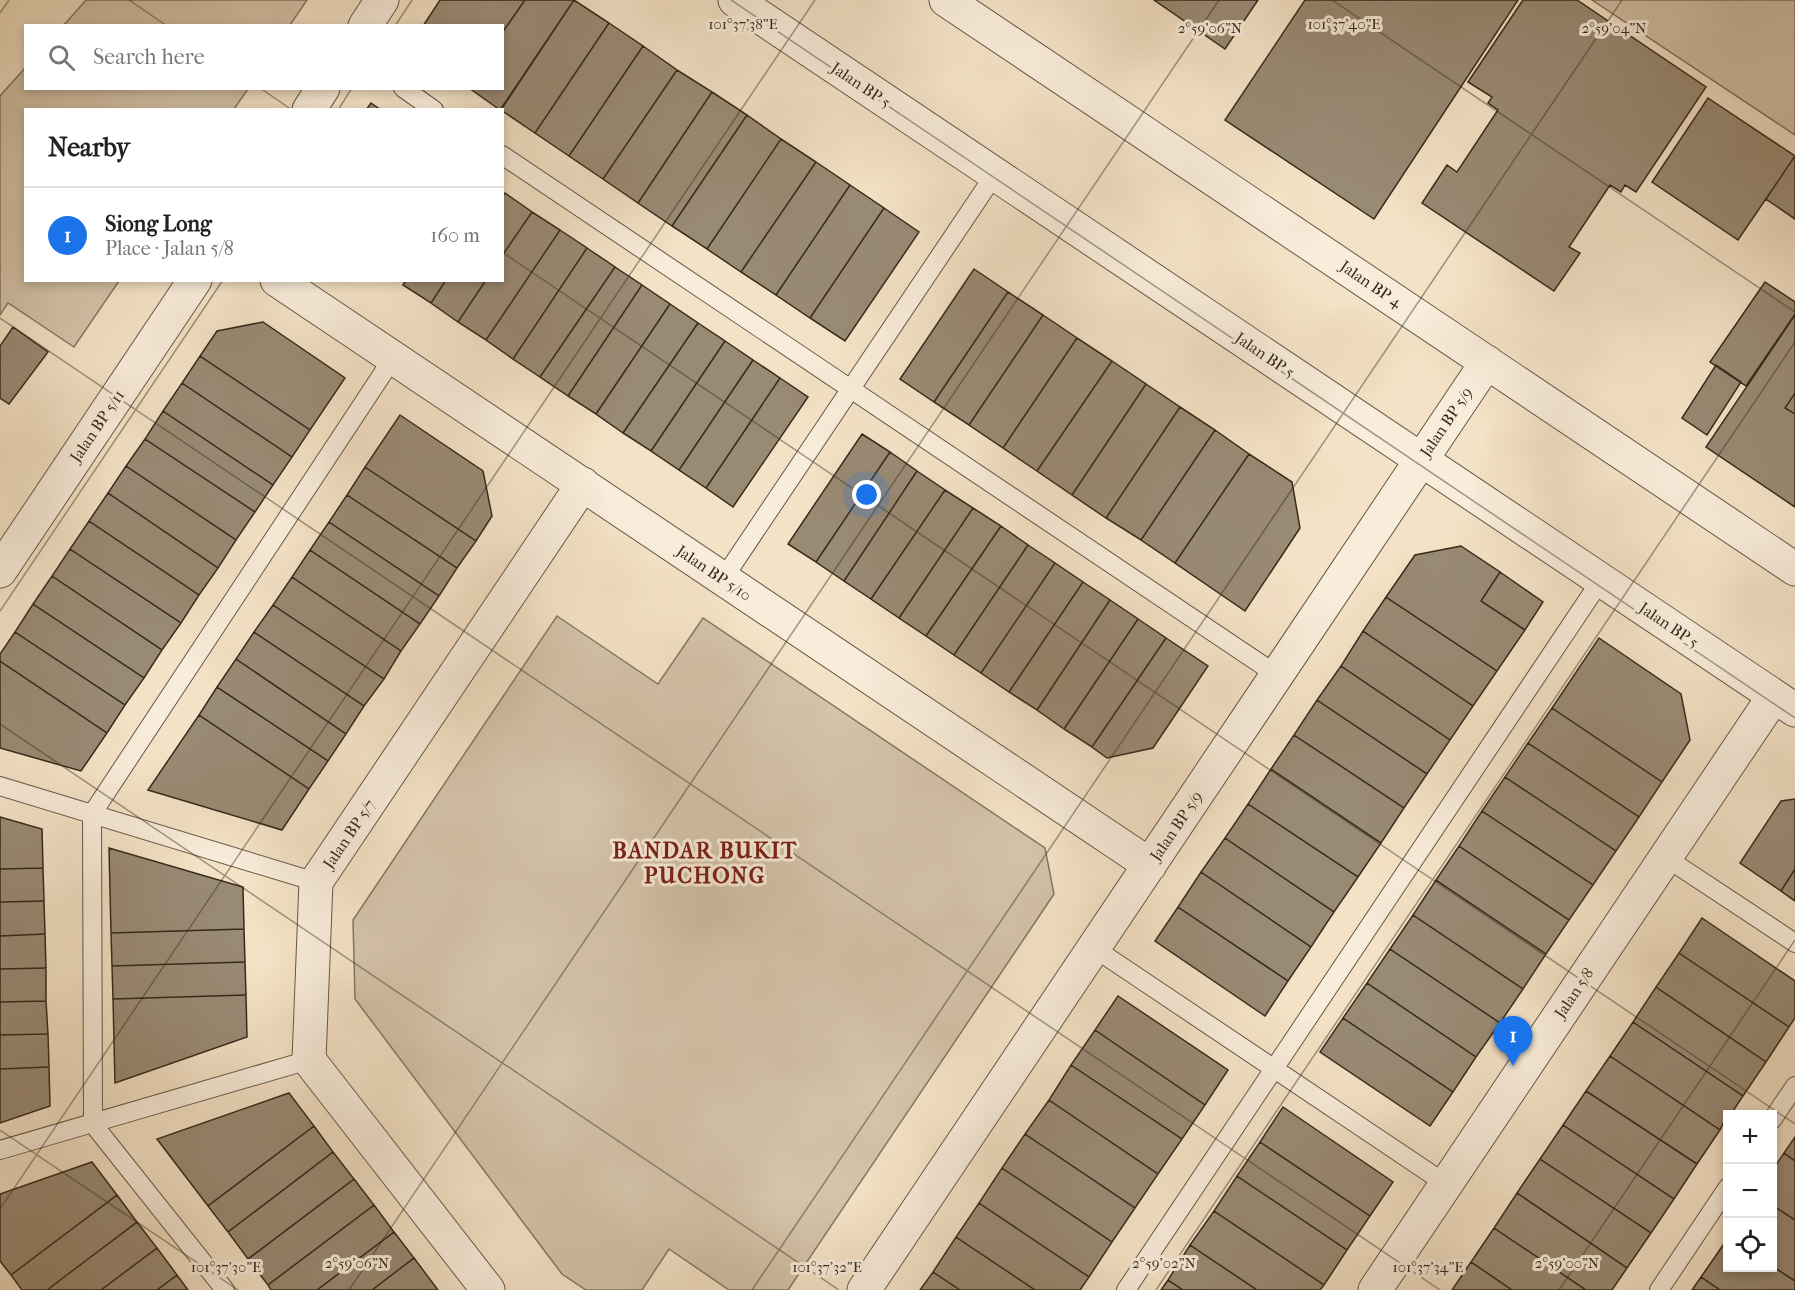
<!DOCTYPE html>
<html lang="en">
<head>
<meta charset="utf-8">
<style>
  body { margin:0; font-family:"IM FELL French Canon",serif; background:#f2f2f2; color:#222 }
  .controls { position:absolute; right:18px; bottom:18px; display:grid; overflow:hidden; border-radius:0px; box-shadow:0 3px 9px #0003 }
  .controls button { width:54px; height:54px; display:grid; place-items:center; padding:0; border:0; border-bottom:2px solid #e0e0e0; background:#fff; color:#222; font:30px sans-serif }
  .you { position:absolute; left:867px; top:495px; width:21px; height:21px; margin:-15px; border:4px solid #fff; border-radius:50%; background:#1a73e8; box-shadow:0 0 0 9px #1a73e833 }
  .badge { display:grid; place-items:center; width:39px; height:39px; border-radius:50%; background:#1a73e8; color:#fff; font-size:20px; font-weight:700 }
  .pin { position:absolute; translate:-50% -50px; filter:drop-shadow(0 2px 3px #0008) }
  .pin::after { content:''; position:absolute; top:32px; width:21px; height:18px; background:inherit; clip-path:polygon(0 0,100% 0,50% 100%) }
  .list { margin:0; padding:0; list-style:none }
  h2 { display:flex; justify-content:space-between; align-items:center; height:78px; margin:0; padding:0 24px; font-size:26px }
  h2 small { font-size:20px; font-weight:400; color:#767676 }
  .list li { display:grid; grid-template-columns:39px 1fr auto; gap:18px; align-items:center; box-sizing:border-box; height:96px; padding:0 24px; border-top:2px solid #e0e0e0 }
  .list b { display:block; font-size:22px; white-space:nowrap }
  .list p { margin:0; font-size:20px; white-space:nowrap; color:#767676 }
  .list em { font-size:20px; font-style:normal; color:#767676 }
  .icon { flex:none; width:33px; height:33px; fill:none; stroke:currentColor; stroke-width:2; stroke-linecap:round; stroke-linejoin:round }
  .map { position:relative; flex:none; width:1795px; height:1290px; overflow:hidden }
  .search { position:absolute; background:#fff; box-shadow:0 3px 9px #0003; left:24px; top:24px; width:480px; height:66px; display:flex; align-items:center; gap:15px; box-sizing:border-box; padding:0 21px; border-radius:0px; color:#767676; font-size:22px }
  .panel { position:absolute; background:#fff; box-shadow:0 3px 9px #0003; left:24px; top:108px; width:480px; height:174px; border-radius:0px }
  .map>svg:first-child { display:block }
</style>
</head>
<body>
<div class="map">
<svg width="1795" height="1290" viewBox="0 0 1795 1290">
  <rect width="100%" height="100%" fill="#f4e2c6"/>
  <filter id="stains"><feTurbulence type="fractalNoise" baseFrequency=".00333" numOctaves="4"/><feColorMatrix values="0 0 0 0 .2 0 0 0 0 .09 0 0 0 0 .02 0 0 0 .5 -.17"/></filter>
  <radialGradient id="worn" r=".72"><stop offset=".6" stop-color="#630" stop-opacity="0"/><stop offset="1" stop-color="#630" stop-opacity=".3"/></radialGradient>
  <!-- green -->
  <path fill="#d4c3a9" stroke="#857662" stroke-width="1.5" d="M86,0H307L290,25H64Z
    M1592,0H1795V135Z
    M25,68L26,88L248,89L234,109L26,110V280L119,281L74,347L8,303L0,315V96Z
    M557,616L658,684L703,618L1045,848L1054,894L788,1290H729L669,1249L642,1290H586L562,1274L355,999L353,920Z"/>
  <!-- building -->
  <path fill="#998a74" stroke="#362a1b" stroke-width="1.5" d="M440,0H525L502,33V26H423Z
    M525,0H574L500,110L469,88H502V33Z
    M574,0L609,23L535,133L501,110Z
    M1154,0H1258L1225,49Z
    M1305,0H1518L1374,219L1225,120Z
    M1523,0H1577L1706,87L1636,192L1625,185L1621,192L1610,185L1569,247L1580,253L1554,291L1422,203L1447,165L1457,172L1498,110L1488,103L1492,97L1468,82Z
    M609,23L643,46L569,156L535,133Z
    M643,46L677,70L603,179L569,156Z
    M677,70L712,92L638,203L603,179Z
    M712,92L747,115L672,226L638,203Z
    M1708,98L1795,156L1738,240L1652,182Z
    M371,103L381,110H366Z
    M747,115L781,139L707,249L672,226Z
    M781,139L816,162L741,272L707,249Z
    M1795,156V219L1766,199Z
    M816,162L850,185L776,295L741,272Z
    M850,185L884,208L810,318L776,295Z
    M505,193L532,212L502,256V197Z
    M884,208L919,232L845,341L810,318Z
    M532,212L560,230L486,340L458,322L486,280H502V256Z
    M560,230L587,248L513,359L486,340Z
    M587,248L615,267L540,377L513,359Z
    M615,267L642,285L568,396L540,377Z
    M974,269L1008,292L934,402L900,379Z
    M406,280H446L431,303L403,285Z
    M446,280H486L458,322L431,303Z
    M1765,282L1795,302V314L1746,386L1710,362Z
    M642,285L670,304L596,414L568,396Z
    M1008,292L1043,315L969,425L934,402Z
    M670,304L698,323L623,433L596,414Z
    M1043,315L1077,338L1003,448L969,425Z
    M1795,315V507L1706,447Z
    M263,322L345,378L310,430L200,356L217,331Z
    M698,323L725,341L651,451L623,433Z
    M13,327L48,352L9,404L0,398V346Z
    M1077,338L1112,361L1037,471L1003,448Z
    M725,341L753,360L679,470L651,451Z
    M200,356L310,430L292,457L182,383Z
    M753,360L780,378L706,488L679,470Z
    M1112,361L1146,384L1072,495L1037,471Z
    M1716,365L1741,382L1707,435L1682,418Z
    M780,378L808,397L733,507L706,488Z
    M182,383L292,457L273,485L163,411Z
    M1146,384L1180,407L1106,518L1072,495Z
    M1795,393V414L1785,408Z
    M1180,407L1215,430L1141,540L1106,518Z
    M163,411L273,485L255,512L145,439Z
    M400,415L483,471L492,516L476,541L365,467Z
    M1215,430L1249,454L1175,563L1141,540Z
    M862,434L890,452L816,562L788,544Z
    M145,439L255,512L236,540L126,466Z
    M890,452L917,471L844,581L816,562Z
    M1249,454L1292,482L1300,528L1245,611L1175,563Z
    M126,466L236,540L218,568L108,493Z
    M365,467L476,541L457,568L347,495Z
    M917,471L945,490L871,599L844,581Z
    M945,490L973,508L899,618L871,599Z
    M108,493L218,568L199,595L89,521Z
    M347,495L457,568L439,596L329,522Z
    M973,508L1001,526L926,636L899,618Z
    M89,521L199,595L181,623L70,549Z
    M329,522L439,596L420,624L310,550Z
    M1001,526L1028,545L954,655L926,636Z
    M1028,545L1055,563L981,673L954,655Z
    M1461,546L1500,572L1481,601L1525,630L1497,671L1386,597L1415,555Z
    M70,549L181,623L162,650L52,576Z
    M310,550L420,624L401,651L292,577Z
    M1055,563L1083,582L1009,692L981,673Z
    M1500,572L1543,602L1525,630L1481,601Z
    M52,576L162,650L144,678L33,604Z
    M292,577L401,651L384,679L273,605Z
    M1083,582L1110,600L1037,710L1009,692Z
    M1386,597L1497,671L1473,706L1363,631Z
    M1110,600L1138,619L1064,729L1037,710Z
    M33,604L144,678L125,705L15,632Z
    M273,605L384,679L364,706L254,632Z
    M1138,619L1166,638L1092,747L1064,729Z
    M1363,631L1473,706L1450,740L1341,666Z
    M15,632L125,705L107,733L0,661V654Z
    M254,632L364,706L346,734L236,659Z
    M1166,638L1208,666L1153,748L1107,758L1092,747Z
    M1599,638L1681,694L1690,740L1662,782L1552,708Z
    M236,659L346,734L328,761L217,687Z
    M0,661L107,733L81,771L0,748Z
    M1341,666L1450,740L1427,774L1317,700Z
    M217,687L328,761L309,789L199,715Z
    M1317,700L1427,774L1404,808L1294,735Z
    M1552,708L1662,782L1639,817L1528,743Z
    M199,715L309,789L282,830L148,790Z
    M1294,735L1404,808L1381,843L1271,769Z
    M1528,743L1639,817L1616,851L1505,777Z
    M1271,769L1381,843L1358,877L1248,804Z
    M1505,777L1616,851L1593,885L1482,811Z
    M1795,799V869L1781,891L1740,863L1781,801Z
    M1248,804L1358,877L1334,912L1225,838Z
    M1482,811L1593,885L1569,920L1459,846Z
    M0,817L42,829L43,868L0,869Z
    M1225,838L1334,912L1311,947L1201,872Z
    M1459,846L1569,920L1546,954L1436,880Z
    M109,848L243,887L244,929L111,933Z
    M43,868L44,901L0,902V869Z
    M1795,869V901L1781,891Z
    M1201,872L1311,947L1288,981L1178,907Z
    M1436,880L1546,954L1523,989L1413,915Z
    M44,901L45,934L0,936V902Z
    M1178,907L1288,981L1265,1016L1155,941Z
    M1413,915L1523,989L1500,1023L1390,949Z
    M1702,918L1795,981V1018L1789,1027L1679,953Z
    M244,929L245,962L112,966L111,933Z
    M45,934L46,968L0,969V936Z
    M1390,949L1500,1023L1476,1057L1367,983Z
    M1679,953L1789,1027L1766,1062L1656,987Z
    M245,962L246,995L113,999L112,966Z
    M46,968V1001L0,1002V969Z
    M1367,983L1476,1057L1453,1092L1343,1018Z
    M1656,987L1766,1062L1743,1096L1633,1022Z
    M246,995L247,1037L115,1083L113,999Z
    M1118,996L1228,1070L1205,1105L1095,1030Z
    M46,1001L48,1034L0,1035V1002Z
    M1343,1018L1453,1092L1430,1126L1320,1052Z
    M1633,1022L1743,1096L1731,1114H1728L1720,1130L1610,1056Z
    M1095,1030L1205,1105L1182,1139L1071,1065Z
    M48,1034L49,1067L0,1069V1035Z
    M1610,1056L1720,1130L1697,1164L1586,1091Z
    M1071,1065L1182,1139L1158,1174L1049,1100Z
    M49,1067L50,1106L0,1123V1069Z
    M1586,1091L1697,1164L1674,1199L1563,1125Z
    M289,1093L314,1126L208,1206L157,1139Z
    M1049,1100L1158,1174L1135,1208L1025,1134Z
    M1283,1107L1393,1182L1370,1216L1260,1142Z
    M1563,1125L1674,1199L1651,1233L1540,1159Z
    M314,1126L333,1152L228,1232L208,1206Z
    M1025,1134L1135,1208L1112,1242L1002,1168Z
    M1795,1137V1161L1784,1153Z
    M1260,1142L1370,1216L1347,1250L1237,1176Z
    M333,1152L354,1179L248,1259L228,1232Z
    M1784,1153L1795,1161V1220L1772,1205V1171Z
    M1540,1159L1651,1233L1627,1268L1517,1193Z
    M92,1162L117,1195L11,1275L0,1261V1194Z
    M1002,1168L1112,1242L1089,1277L979,1203Z
    M1237,1176L1347,1250L1324,1285L1214,1211Z
    M354,1179L374,1205L268,1285L248,1259Z
    M1517,1193L1627,1268L1612,1290H1586L1494,1228Z
    M117,1195L137,1222L47,1290H22L11,1275Z
    M979,1203L1089,1277L1080,1290H1035L956,1237Z
    M374,1205L394,1232L317,1290H271L268,1285Z
    M1772,1205L1795,1220V1281L1772,1266Z
    M1214,1211L1324,1285L1320,1290H1257L1190,1245Z
    M137,1222L157,1248L101,1290H47Z
    M1494,1228L1586,1290H1512L1471,1262Z
    M394,1232L414,1258L372,1290H317Z
    M956,1237L1035,1290H960L933,1272Z
    M1728,1238V1268L1772,1266L1795,1281V1290H1720L1701,1277Z
    M1190,1245L1257,1290H1183L1168,1280Z
    M157,1248L177,1275L157,1290H101Z
    M414,1258L438,1290H372Z
    M1471,1262L1512,1290H1452Z
    M933,1272L960,1290H920Z
    M177,1275L188,1290H157Z
    M1701,1277L1720,1290H1692Z
    M1168,1280L1183,1290H1161Z"/>
  <g fill="none" stroke-linecap="round" stroke-linejoin="round">
    <defs>
      <path id="service" d="M403,88L434,110
        M502,155L1277,675
        M723,579L995,174
        M0,786L316,882
        M1665,857L1795,943
        M1094,948L1446,1184
        M1772,1120L1795,1086
        M0,1150L309,1060
        M225,1290L93,1124L92,814L393,358
        M1126,1290L1601,580
        M1659,1290L1728,1187"/>
      <path id="minor" d="M735,0L1795,710
        M946,0L1795,569
        M365,26L382,0
        M309,110L323,88
        M277,280L1150,865
        M0,571L195,280
        M488,1290L309,1060L316,882L583,484
        M864,1290L1487,362
        M1375,1290L1774,696"/>
    </defs>
    <!-- service casing -->
    <use href="#service" stroke="#665846" stroke-width="20"/>
    <!-- minor casing -->
    <use href="#minor" stroke="#665846" stroke-width="35"/>
    <!-- service -->
    <use href="#service" stroke="#f8ecda" stroke-width="18"/>
    <!-- minor -->
    <use href="#minor" stroke="#f8ecda" stroke-width="33"/>
  </g>
  <!-- ticks -->
  <path fill="none" stroke="#362a1b" stroke-width="1.5" stroke-opacity="0.45" d="M129,0L167,26M731,0L1795,718M1332,0L1795,312M0,13L9,0M395,26L412,0M260,88L292,110M338,110L352,88M502,252L1795,1124M0,318L1440,1290M0,611L223,280M0,724L839,1290M0,1130L238,1290M0,1209L815,0M349,1290L1219,0M752,1290L1622,0M1156,1290L1795,342M1559,1290L1795,940"/>
  <g text-anchor="middle" dominant-baseline="central" stroke-width="6" stroke-linejoin="round" paint-order="stroke">
    <!-- street labels -->
    <g font-size="16" fill="#362a1b" stroke="#f8ecda">
      <text transform="translate(861 85) rotate(34)">Jalan BP 5</text>
      <text transform="translate(1371 284) rotate(34)">Jalan BP 4</text>
      <text transform="translate(1265 355) rotate(34)">Jalan BP 5</text>
      <text transform="translate(1446 422) rotate(-56)">Jalan BP 5/9</text>
      <text transform="translate(97 426) rotate(-56)">Jalan BP 5/11</text>
      <text transform="translate(714 573) rotate(34)">Jalan BP 5/10</text>
      <text transform="translate(1669 625) rotate(34)">Jalan BP 5</text>
      <text transform="translate(1176 826) rotate(-56)">Jalan BP 5/9</text>
      <text transform="translate(349 834) rotate(-56)">Jalan BP 5/7</text>
      <text transform="translate(1574 993) rotate(-56)">Jalan 5/8</text>
    </g>
    <!-- district labels -->
    <g font-size="22" font-weight="bold" letter-spacing="1.5" fill="#7a1f14" stroke="#f8ecda">
      <text x="705" y="851">BANDAR BUKIT<tspan x="705" dy="25">PUCHONG</tspan></text>
    </g>
  </g>
  <g font-size="15" text-anchor="middle" fill="#362a1b" stroke="#f8ecda" stroke-width="6" stroke-linejoin="round" paint-order="stroke">
    <text x="743" y="29">101°37'38"E</text>
    <text x="1344" y="29">101°37'40"E</text>
    <text x="1210" y="33">2°59'06"N</text>
    <text x="1614" y="33">2°59'04"N</text>
    <text x="357" y="1268">2°59'06"N</text>
    <text x="1164" y="1268">2°59'02"N</text>
    <text x="1567" y="1268">2°59'00"N</text>
    <text x="226" y="1272">101°37'30"E</text>
    <text x="827" y="1272">101°37'32"E</text>
    <text x="1428" y="1272">101°37'34"E</text>
  </g>
  <rect width="100%" height="100%" filter="url(#stains)"/>
  <rect width="100%" height="100%" fill="url(#worn)"/>
</svg>
<div class="controls">
<button>+</button>
<button>−</button>
<button><svg class="icon" aria-label="locate" viewBox="0 0 24 24"><circle cx="12" cy="12" r="6"/><path d="M12 2v4M12 18v4M2 12h4M18 12h4"/></svg></button>
</div>
<div class="you"></div>
<div class="pin badge" style="left:1513px;top:1066px">1</div>
<div class="search"><svg class="icon" aria-label="search" viewBox="0 0 24 24"><circle cx="10" cy="10" r="6"/><path d="M15 15l6 6"/></svg>Search here</div>
<section class="panel">
<h2>Nearby<small></small></h2>
<ul class="list">
<li><span class="badge">1</span><div><b>Siong Long</b><p>Place · Jalan 5/8</p></div><em>160 m</em></li>
</ul>
</section>
</div>
</body>
</html>
